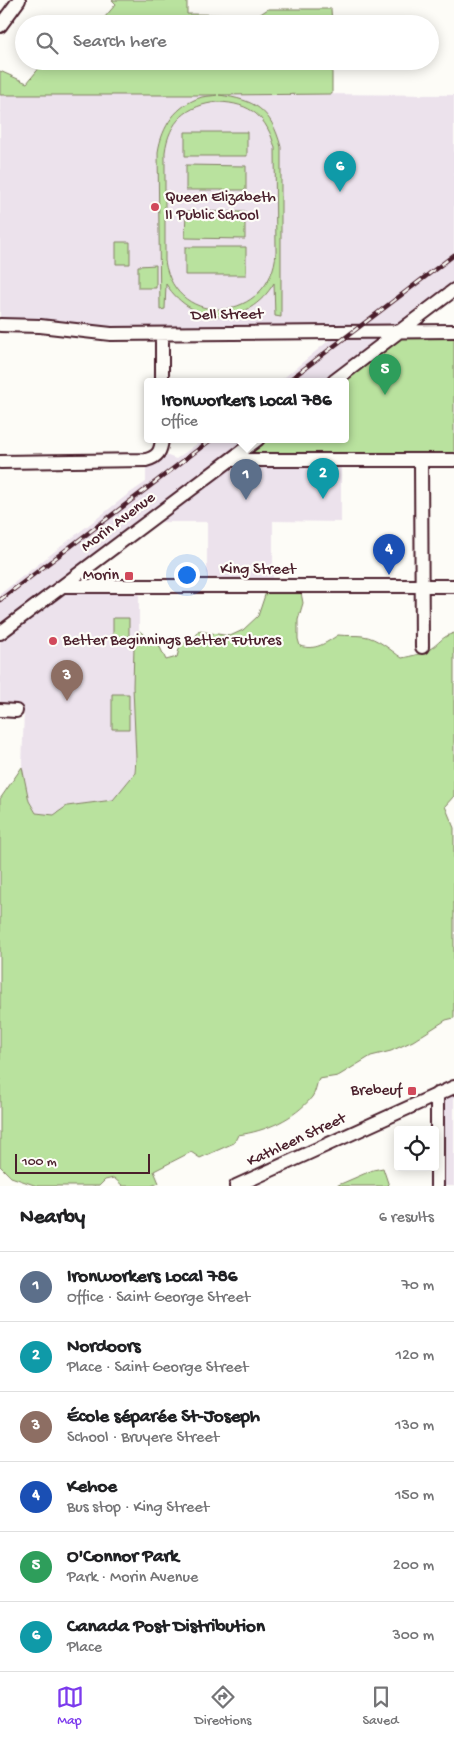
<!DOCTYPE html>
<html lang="en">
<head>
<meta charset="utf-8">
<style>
  body { margin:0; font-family:"Gochi Hand",sans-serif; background:#f2f2f2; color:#202124 }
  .controls { position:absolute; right:15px; bottom:15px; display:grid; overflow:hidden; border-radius:5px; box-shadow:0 2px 12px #0003 }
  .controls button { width:45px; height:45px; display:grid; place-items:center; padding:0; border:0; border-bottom:1px solid #e0e0e0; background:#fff; color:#202124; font:25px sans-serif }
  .scale { position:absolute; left:15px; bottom:12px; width:135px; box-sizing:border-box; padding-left:5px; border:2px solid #4a1f2b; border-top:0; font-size:14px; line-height:18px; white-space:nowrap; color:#4a1f2b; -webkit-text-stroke:4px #fdfcf7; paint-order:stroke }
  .you { position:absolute; left:186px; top:574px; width:18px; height:18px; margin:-12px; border:4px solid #fff; border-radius:50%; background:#1a73e8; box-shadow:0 0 0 8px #1a73e833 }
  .badge { display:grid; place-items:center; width:32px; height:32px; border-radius:50%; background:#7c3aed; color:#fff; font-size:16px; font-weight:700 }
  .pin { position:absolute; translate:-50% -41px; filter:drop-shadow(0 1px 2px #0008) }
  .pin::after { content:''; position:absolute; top:26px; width:18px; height:15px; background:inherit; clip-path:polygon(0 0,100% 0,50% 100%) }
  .popup { position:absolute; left:144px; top:378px; width:205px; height:65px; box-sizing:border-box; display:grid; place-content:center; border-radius:5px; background:#fff; filter:drop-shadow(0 1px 4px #0005); font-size:16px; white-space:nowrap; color:#757577 }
  .popup b { font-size:19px; color:#202124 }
  .popup::after { content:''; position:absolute; left:50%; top:100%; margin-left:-10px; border:10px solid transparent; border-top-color:#fff }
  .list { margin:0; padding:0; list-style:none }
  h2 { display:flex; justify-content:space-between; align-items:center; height:65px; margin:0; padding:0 20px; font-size:21px }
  h2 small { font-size:16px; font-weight:400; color:#757577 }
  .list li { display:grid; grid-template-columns:32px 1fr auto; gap:15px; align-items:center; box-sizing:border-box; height:70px; padding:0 20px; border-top:1px solid #e0e0e0 }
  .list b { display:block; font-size:19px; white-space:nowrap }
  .list p { margin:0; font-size:16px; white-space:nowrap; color:#757577 }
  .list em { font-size:16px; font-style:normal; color:#757577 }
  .icon { flex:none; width:28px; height:28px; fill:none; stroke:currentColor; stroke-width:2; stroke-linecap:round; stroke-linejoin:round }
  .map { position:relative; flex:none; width:454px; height:1186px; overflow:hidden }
  .search { position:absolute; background:#fff; box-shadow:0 2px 12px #0003; left:15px; right:15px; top:15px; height:55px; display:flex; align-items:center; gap:12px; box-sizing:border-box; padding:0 18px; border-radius:28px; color:#757577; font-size:19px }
  .sheet { height:485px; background:#fff }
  nav { display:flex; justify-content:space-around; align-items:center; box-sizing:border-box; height:70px; border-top:1px solid #e0e0e0; background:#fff; font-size:14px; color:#757577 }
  nav a { display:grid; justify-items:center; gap:2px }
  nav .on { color:#7c3aed }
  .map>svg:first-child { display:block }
</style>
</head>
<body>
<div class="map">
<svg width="454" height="1186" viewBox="0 0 454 1186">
  <rect width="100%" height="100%" fill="#fdfcf7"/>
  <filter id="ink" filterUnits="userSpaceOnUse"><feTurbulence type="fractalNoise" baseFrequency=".02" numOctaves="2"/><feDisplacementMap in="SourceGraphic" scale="10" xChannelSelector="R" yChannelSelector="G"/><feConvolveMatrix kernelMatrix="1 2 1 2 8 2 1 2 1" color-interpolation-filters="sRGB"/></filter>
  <g filter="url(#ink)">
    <!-- built -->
    <path fill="#ece2ec" d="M309,94L454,95V291L335,381H280L339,332L0,326V95Z
      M204,439H259L341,460V522L273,521V587H207V522H149L64,586H139V631L134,646L136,758L135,773L113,800L67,806L54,815L36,813L29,801L22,767L24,711H0V594L127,495L146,482V461L160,453L176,459Z
      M454,1088V1186H436V1095Z"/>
    <!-- green -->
    <path fill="#b9e29e" stroke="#828064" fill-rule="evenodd" d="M112,0H187V14L259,15L268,9H331L332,24H99L116,4Z
      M45,61H332V94L219,95C255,100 271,109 281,147V317L275,316L274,283C248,327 194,327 166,284L165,309L160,310L158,152C162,126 176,105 202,97C207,96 213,96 217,95H0V71L27,83ZM218,102C251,103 267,117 275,148L276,252C272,322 176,331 165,261V152C169,121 187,105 218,102Z
      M185,132H247V156H185Z
      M186,165L246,166V190H186Z
      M186,211L245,212V239L185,238Z
      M116,242H130V264H116Z
      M185,247H246V275H185Z
      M156,265V288H138V266Z
      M402,331H454V460H231L259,439H345V381H335Z
      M268,586L300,587L303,603L298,620V639L300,646C315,651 326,643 338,635C347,636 355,635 363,636C378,638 390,650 402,658C412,656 421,654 430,649C440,643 441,637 454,633V796L445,806L454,828V1018L446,1020L413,1041L391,1051L371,1056L338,1076L319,1079C316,1084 316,1092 312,1097C294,1119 266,1131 238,1135L234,1143L200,1158L191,1152L154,1171L159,1183L151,1186H123L114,1178L105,1180L99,1186H37L11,1177L0,1166V799L22,767L29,801L36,813L54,815L67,806L113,800L135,773L136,758L133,687L134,646L139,631L159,645L166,660L177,657L180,645L194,639L199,631L230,636L243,630L258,616Z
      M113,618H129V640H113Z
      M112,694H129V729H112Z
      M383,1168L389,1186H336L373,1170Z"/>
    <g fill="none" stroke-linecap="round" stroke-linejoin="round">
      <defs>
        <path id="minor" d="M0,26L19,0
          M0,325L40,326L111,334L454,331
          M162,381V334
          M334,381L454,290
          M230,460H454
          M421,460L422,647
          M0,462L146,460C158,457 161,451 162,439
          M63,586H454
          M0,633L258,439
          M0,710L16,711
          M437,1094V1186
          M236,1186L454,1087"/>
      </defs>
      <!-- minor casing -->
      <use href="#minor" stroke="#4a1f2b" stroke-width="16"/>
      <!-- minor -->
      <use href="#minor" stroke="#fdfcf7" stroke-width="12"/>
      <defs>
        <path id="rail" d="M288,381L454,255
          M0,600L212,439"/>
      </defs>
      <!-- rail casing -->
      <use href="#rail" stroke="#4a1f2b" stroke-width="4.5"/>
      <!-- rail -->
      <use href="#rail" stroke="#fdfcf7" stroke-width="2.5" stroke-dasharray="8" stroke-linecap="butt"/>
    </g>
  </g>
  <!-- markers -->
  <g fill="#d1495b" stroke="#fdfcf7" stroke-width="2">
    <circle cx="155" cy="207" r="5"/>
    <rect x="124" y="571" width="10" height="10" rx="2.5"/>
    <circle cx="53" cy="641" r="5"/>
    <rect x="407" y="1086" width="10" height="10" rx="2.5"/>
  </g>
  <g text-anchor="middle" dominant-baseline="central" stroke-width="4.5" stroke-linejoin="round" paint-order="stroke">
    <!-- poi labels -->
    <g font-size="16" fill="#4a1f2b" stroke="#fdfcf7" text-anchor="start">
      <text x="165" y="198">Queen Elizabeth<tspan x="165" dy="18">II Public School</tspan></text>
      <text x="119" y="576" text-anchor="end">Morin</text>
      <text x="63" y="641">Better Beginnings Better Futures</text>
      <text x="402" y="1091" text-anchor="end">Brebeuf</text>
    </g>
    <!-- street labels -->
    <g font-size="16" fill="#4a1f2b" stroke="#fdfcf7">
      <text transform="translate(227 316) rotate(-1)">Dell Street</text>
      <text transform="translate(119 523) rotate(-37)">Morin Avenue</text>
      <text x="258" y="570">King Street</text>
      <text transform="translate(297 1141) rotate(-25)">Kathleen Street</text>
    </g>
  </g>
</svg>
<div class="controls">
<button><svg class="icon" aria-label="locate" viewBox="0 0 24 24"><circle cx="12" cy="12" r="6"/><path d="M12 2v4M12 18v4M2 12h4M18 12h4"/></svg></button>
</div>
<div class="scale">100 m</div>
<div class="you"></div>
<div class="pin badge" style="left:246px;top:500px;background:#5c6f8a">1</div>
<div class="popup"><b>Ironworkers Local 786</b>Office</div>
<div class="pin badge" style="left:323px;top:499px;background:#0f9aa8">2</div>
<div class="pin badge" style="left:67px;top:701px;background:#8d6e63">3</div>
<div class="pin badge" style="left:389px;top:575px;background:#1a4fb4">4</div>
<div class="pin badge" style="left:385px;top:395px;background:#2e9e5b">5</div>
<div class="pin badge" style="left:340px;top:192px;background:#0f9aa8">6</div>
<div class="search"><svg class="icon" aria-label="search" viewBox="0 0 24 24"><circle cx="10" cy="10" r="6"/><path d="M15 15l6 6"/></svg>Search here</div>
</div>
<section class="sheet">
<h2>Nearby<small>6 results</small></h2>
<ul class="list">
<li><span class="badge" style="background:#5c6f8a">1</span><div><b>Ironworkers Local 786</b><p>Office · Saint George Street</p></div><em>70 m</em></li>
<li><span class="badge" style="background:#0f9aa8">2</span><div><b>Nordoors</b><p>Place · Saint George Street</p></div><em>120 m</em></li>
<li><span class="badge" style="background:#8d6e63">3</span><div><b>École séparée St-Joseph</b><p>School · Bruyere Street</p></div><em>130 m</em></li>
<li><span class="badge" style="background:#1a4fb4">4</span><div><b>Kehoe</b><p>Bus stop · King Street</p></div><em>150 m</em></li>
<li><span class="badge" style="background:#2e9e5b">5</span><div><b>O'Connor Park</b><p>Park · Morin Avenue</p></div><em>200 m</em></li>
<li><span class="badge" style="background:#0f9aa8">6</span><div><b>Canada Post Distribution</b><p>Place</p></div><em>300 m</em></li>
</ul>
</section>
<nav>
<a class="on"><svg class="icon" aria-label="map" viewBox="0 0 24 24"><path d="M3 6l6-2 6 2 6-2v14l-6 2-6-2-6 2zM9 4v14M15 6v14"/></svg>Map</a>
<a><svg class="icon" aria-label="directions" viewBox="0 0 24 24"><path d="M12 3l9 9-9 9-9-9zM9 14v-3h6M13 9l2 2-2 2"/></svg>Directions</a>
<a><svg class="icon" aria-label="saved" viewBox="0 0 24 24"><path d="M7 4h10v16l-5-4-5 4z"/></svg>Saved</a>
</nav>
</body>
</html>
